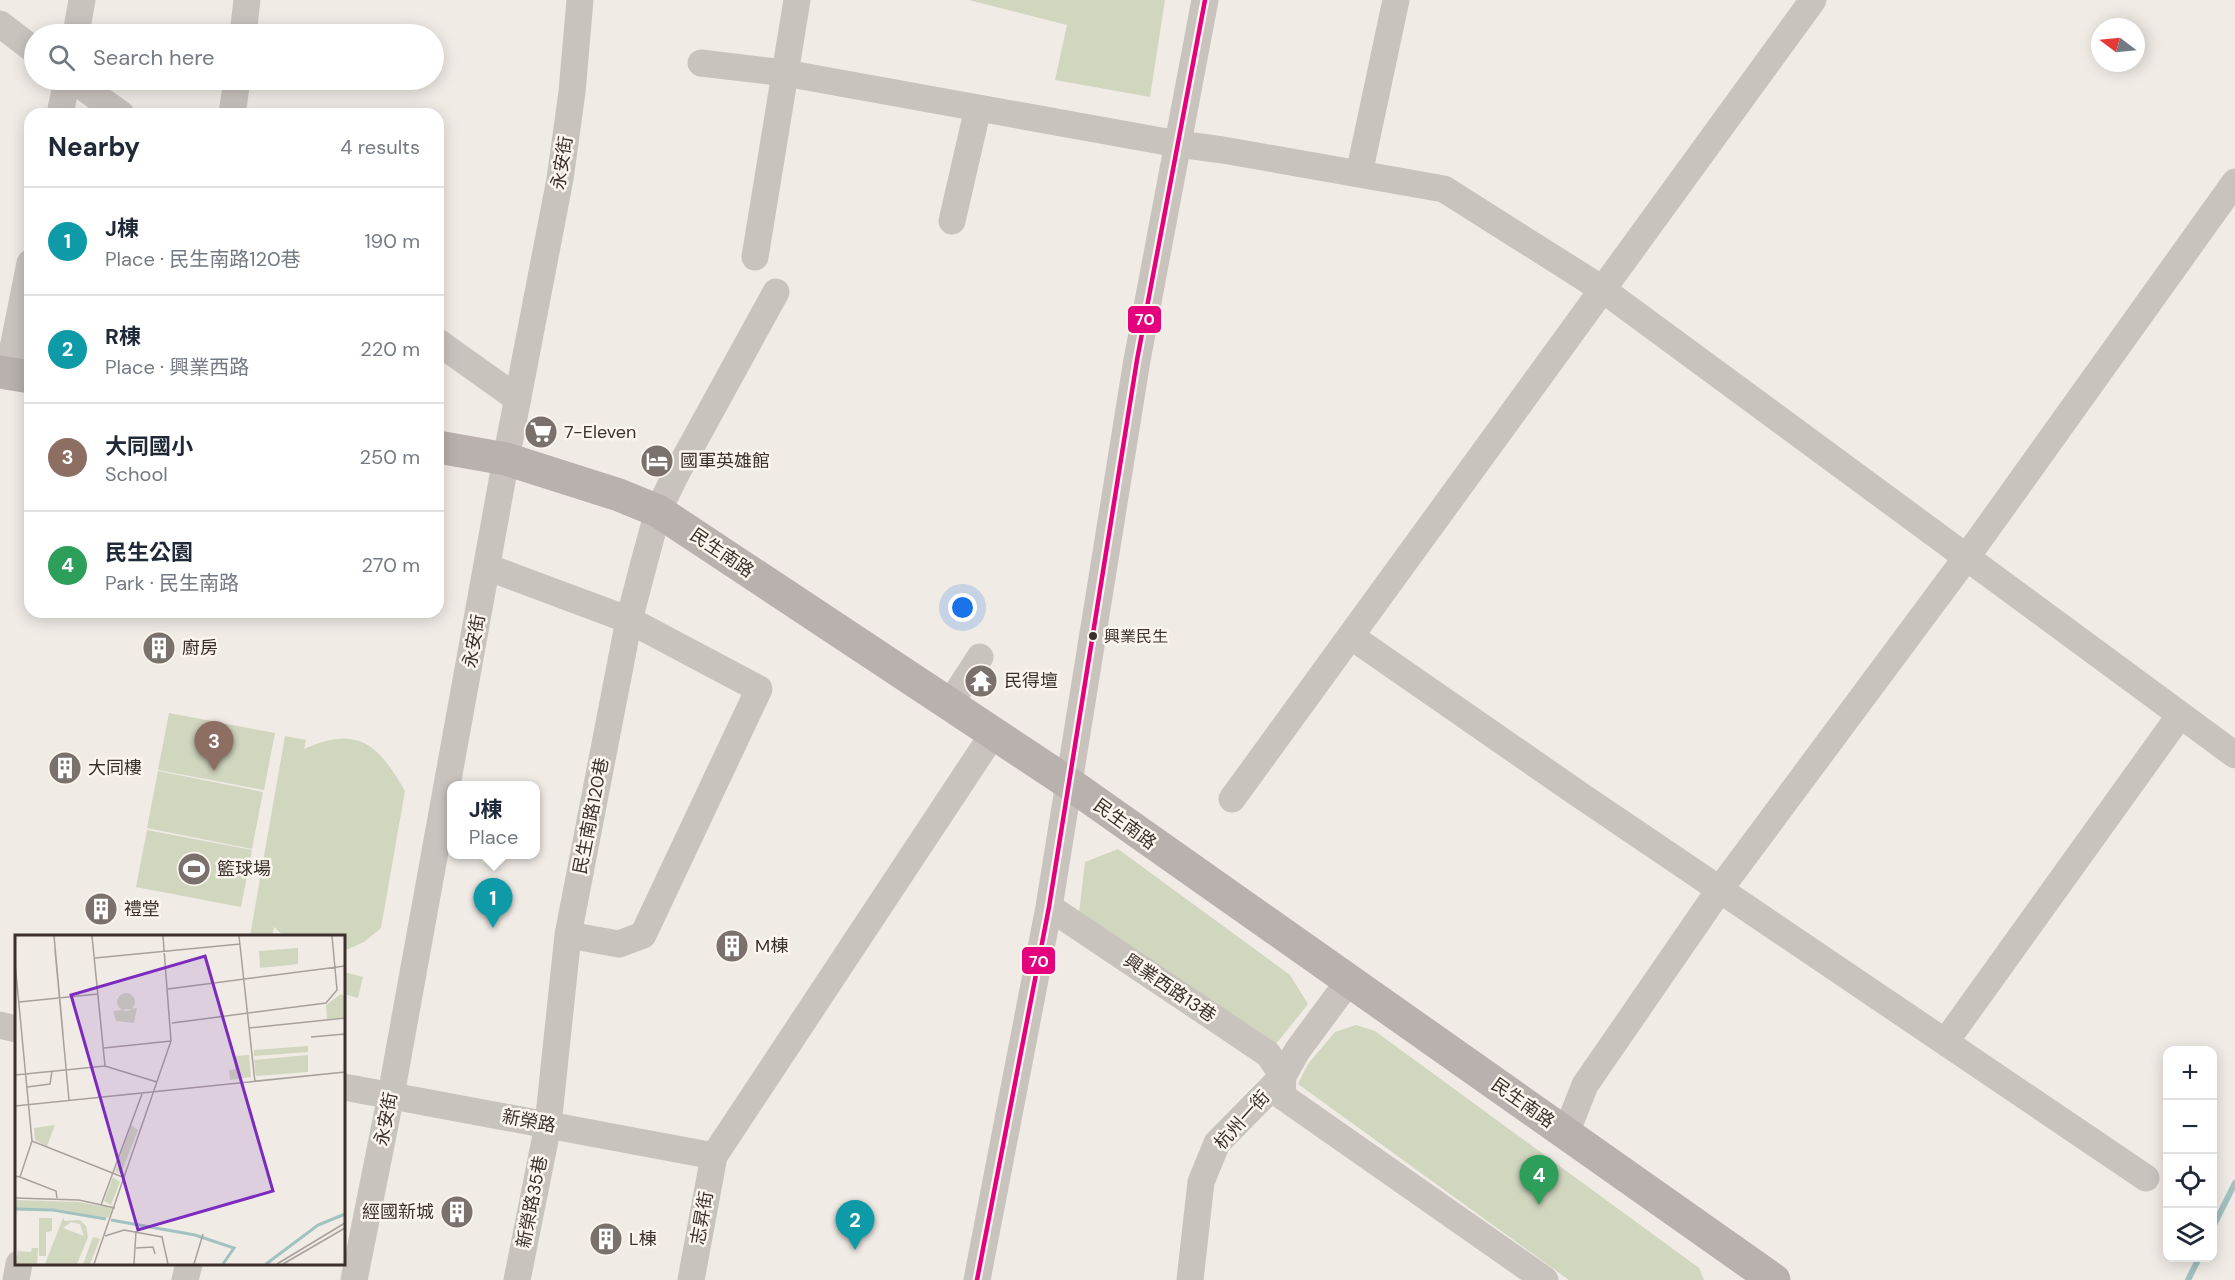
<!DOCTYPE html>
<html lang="en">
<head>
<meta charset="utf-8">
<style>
  body { margin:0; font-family:"DM Sans","Noto Sans TC",sans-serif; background:#f2f2f3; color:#1f2937 }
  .controls { position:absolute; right:18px; bottom:18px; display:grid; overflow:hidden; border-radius:12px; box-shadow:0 3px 15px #0003 }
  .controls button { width:54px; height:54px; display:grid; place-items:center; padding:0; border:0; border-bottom:2px solid #e0e1e3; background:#fff; color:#1f2937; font:30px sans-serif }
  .compass { position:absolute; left:2091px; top:18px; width:54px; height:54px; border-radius:50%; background:#fff; box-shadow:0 3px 15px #0003; rotate:286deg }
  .you { position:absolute; left:963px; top:608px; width:21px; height:21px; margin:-15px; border:4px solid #fff; border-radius:50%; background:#1a73e8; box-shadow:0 0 0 9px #1a73e833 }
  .badge { display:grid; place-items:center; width:39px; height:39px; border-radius:50%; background:#7a716c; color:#fff; font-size:20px; font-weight:700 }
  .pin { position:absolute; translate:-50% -50px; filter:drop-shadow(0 2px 3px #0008) }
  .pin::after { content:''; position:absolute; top:32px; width:21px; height:18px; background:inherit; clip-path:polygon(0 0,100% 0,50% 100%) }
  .popup { position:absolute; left:447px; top:781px; width:93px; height:78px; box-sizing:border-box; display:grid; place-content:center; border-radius:12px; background:#fff; filter:drop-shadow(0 2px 4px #0005); font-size:20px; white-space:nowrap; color:#747a83 }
  .popup b { font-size:22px; color:#1f2937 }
  .popup::after { content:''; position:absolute; left:50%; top:100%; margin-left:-12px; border:12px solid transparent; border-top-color:#fff }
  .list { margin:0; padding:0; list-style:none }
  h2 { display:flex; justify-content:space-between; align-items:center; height:78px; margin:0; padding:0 24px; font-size:26px }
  h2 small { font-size:20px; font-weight:400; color:#747a83 }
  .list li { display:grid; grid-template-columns:39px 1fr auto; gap:18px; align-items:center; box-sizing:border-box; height:108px; padding:0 24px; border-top:2px solid #e0e1e3 }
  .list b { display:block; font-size:22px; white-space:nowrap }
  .list p { margin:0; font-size:20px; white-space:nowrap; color:#747a83 }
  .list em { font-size:20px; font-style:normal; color:#747a83 }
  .icon { flex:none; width:33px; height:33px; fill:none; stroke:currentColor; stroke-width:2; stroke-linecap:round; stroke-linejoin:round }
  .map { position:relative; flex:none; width:2235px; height:1280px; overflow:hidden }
  .search { position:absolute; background:#fff; box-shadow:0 3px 15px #0003; left:24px; top:24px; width:420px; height:66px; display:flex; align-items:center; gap:15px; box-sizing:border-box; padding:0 21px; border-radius:33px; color:#747a83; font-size:22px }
  .panel { position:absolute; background:#fff; box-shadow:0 3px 15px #0003; left:24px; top:108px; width:420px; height:510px; border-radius:18px }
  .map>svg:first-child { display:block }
</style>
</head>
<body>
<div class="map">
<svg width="2235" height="1280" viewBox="0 0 2235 1280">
  <rect width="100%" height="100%" fill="#f0ebe5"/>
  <!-- green -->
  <path fill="#d1d6bf" d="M969,0H1165L1150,97L1055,80L1067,25Z
    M169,713L275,733L264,790L158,770Z
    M285,736L306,740L304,749C358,725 378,744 405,791L381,928L364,942L344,951V936H284L274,927L272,936H250Z
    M158,771L263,792L252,849L147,828Z
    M147,830L252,850L241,907L136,887Z
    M1118,849L1290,975L1308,1004L1276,1044L1079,913L1085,862Z
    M344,972L363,977L358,998L344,994Z
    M1356,1025L1375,1031L1699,1268L1704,1280H1569L1298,1084L1308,1064L1335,1032Z"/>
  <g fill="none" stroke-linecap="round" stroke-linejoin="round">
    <!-- stream -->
    <path stroke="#a1c2c1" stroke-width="6" d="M2212,1229L2235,1183
      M2188,1280L2199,1258"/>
    <!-- minor -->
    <path stroke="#c9c3be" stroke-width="27" d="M0,24L34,50
      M76,34L82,0
      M243,34L247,0
      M701,63L785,73L1178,144L1223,150L1444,189L1602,289L2235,755
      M73,80L121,114
      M60,114L67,80
      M232,114L237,80
      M1359,174L1396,0
      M952,221L978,108
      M755,257L797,0
      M438,342L518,399
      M8,373L30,263
      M487,567L629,620L759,689L643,935L619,944L568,935
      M1352,637L1577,793L2146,1178
      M949,705L980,657
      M1232,799L1813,0
      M1049,907L1268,1054L1283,1076
      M0,1025L16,1029
      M1946,1041L2180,715
      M1283,1076L1282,1096L1545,1280
      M344,1087L714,1156
      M1566,1133L1585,1085L1720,889L1966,558L2235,182
      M16,1280L19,1264
      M185,1280L189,1264
      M354,1280L391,1095L506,459L560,179L572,92L580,0
      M517,1280L548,1125L568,935L629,620L644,563L658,511L675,476L776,292
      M691,1280L714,1156L993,734
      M977,1280L1049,907L1137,360L1205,0
      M1190,1280L1201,1182L1217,1143L1283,1076L1297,1051L1348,982"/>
    <!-- major -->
    <path stroke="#b8b1ad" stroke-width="33" d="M0,372L30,377
      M438,447L506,459L619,495L658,511L1070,784L1774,1280"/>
    <defs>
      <path id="bus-1" d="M977,1280L1049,907L1137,360L1205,0"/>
    </defs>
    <!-- bus-1 casing -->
    <use href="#bus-1" stroke="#fbf5ee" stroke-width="9"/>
    <!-- bus-1 -->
    <use href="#bus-1" stroke="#e5007d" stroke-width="4.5"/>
  </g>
  <!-- icons -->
  <defs>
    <symbol id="supermarket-disc" viewBox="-11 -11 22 22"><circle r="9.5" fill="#7a716c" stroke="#fbf5ee"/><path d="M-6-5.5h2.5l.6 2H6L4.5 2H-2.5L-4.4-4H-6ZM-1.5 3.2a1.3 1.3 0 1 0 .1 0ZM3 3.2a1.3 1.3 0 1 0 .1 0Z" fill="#fff"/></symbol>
    <symbol id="hotel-disc" viewBox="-11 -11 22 22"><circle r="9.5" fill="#7a716c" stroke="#fbf5ee"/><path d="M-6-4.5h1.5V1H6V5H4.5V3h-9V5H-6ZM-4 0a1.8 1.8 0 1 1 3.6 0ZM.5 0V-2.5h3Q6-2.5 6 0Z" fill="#fff"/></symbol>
    <symbol id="building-disc" viewBox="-11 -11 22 22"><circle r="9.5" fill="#7a716c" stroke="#fbf5ee"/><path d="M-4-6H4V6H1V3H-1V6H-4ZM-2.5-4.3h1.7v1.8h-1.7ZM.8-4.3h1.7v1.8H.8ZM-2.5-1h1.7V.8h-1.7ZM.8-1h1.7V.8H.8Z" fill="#fff"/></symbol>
    <symbol id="temple-disc" viewBox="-11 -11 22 22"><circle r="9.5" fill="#7a716c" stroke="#fbf5ee"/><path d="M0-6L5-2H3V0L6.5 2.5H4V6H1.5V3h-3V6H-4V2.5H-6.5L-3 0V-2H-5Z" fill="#fff"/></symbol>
    <symbol id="stadium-disc" viewBox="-11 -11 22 22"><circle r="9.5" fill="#7a716c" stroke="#fbf5ee"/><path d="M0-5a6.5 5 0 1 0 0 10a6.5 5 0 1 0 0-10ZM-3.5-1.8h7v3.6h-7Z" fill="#fff"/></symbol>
  </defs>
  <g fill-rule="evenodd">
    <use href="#supermarket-disc" x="522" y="413" width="38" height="38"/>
    <use href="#hotel-disc" x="638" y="442" width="38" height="38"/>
    <use href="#building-disc" x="140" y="629" width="38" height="38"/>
    <use href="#temple-disc" x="962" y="662" width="38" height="38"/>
    <use href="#building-disc" x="46" y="749" width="38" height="38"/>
    <use href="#stadium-disc" x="175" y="850" width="38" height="38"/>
    <use href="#building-disc" x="82" y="890" width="38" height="38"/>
    <use href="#building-disc" x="713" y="927" width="38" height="38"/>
    <use href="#building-disc" x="438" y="1193" width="38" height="38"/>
    <use href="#building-disc" x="587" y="1220" width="38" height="38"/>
  </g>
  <!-- markers -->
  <circle fill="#3b302b" stroke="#fbf5ee" stroke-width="2" cx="1093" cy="636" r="5"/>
  <g text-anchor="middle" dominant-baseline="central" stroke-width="5" stroke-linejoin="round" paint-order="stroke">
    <!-- bus labels -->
    <g font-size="16" fill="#3b302b" stroke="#fbf5ee" text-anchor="start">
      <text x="1104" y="636">興業民生</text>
    </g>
    <!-- street labels -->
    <g font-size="18" fill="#3b302b" stroke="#fbf5ee">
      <text transform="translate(562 163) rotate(-81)">永安街</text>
      <text transform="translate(722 553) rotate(34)">民生南路</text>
      <text transform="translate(474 641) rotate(-80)">永安街</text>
      <text transform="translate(591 816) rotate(-79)">民生南路120巷</text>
      <text transform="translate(1125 824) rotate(36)">民生南路</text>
      <text transform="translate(1170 988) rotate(34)">興業西路13巷</text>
      <text transform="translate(1523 1103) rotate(35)">民生南路</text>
      <text transform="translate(386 1119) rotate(-79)">永安街</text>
      <text transform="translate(1242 1120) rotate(-48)">杭州一街</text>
      <text transform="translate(529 1121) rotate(11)">新榮路</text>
      <text transform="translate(532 1202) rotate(-79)">新榮路35巷</text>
      <text transform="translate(702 1218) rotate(-80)">志昇街</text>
    </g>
    <!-- poi labels -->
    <g font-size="18" fill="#3b302b" stroke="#fbf5ee" text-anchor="start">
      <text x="564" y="432">7-Eleven</text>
      <text x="680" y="461">國軍英雄館</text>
      <text x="182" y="648">廚房</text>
      <text x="1004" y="681">民得壇</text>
      <text x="88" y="768">大同樓</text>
      <text x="217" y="869">籃球場</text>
      <text x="124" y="909">禮堂</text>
      <text x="755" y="946">M棟</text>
      <text x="434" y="1212" text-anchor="end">經國新城</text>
      <text x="629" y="1239">L棟</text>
    </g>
  </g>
  <!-- overview -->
  <g transform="translate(15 935)">
    <rect width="330" height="330" fill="#f0ebe5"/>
    <path d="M283,13V29L245,33L244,16ZM102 67a9 9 0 1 1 18 0a9 9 0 1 1-18 0ZM326,59L330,62V82L312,84L311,70ZM122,73L119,88L101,86L98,76ZM293,111V117L239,121V115ZM234,120L236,142L215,145L214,135L220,134L219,121ZM293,120V137L241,141L239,125ZM40,190L32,211L20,205L19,193ZM116,190L123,195L106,239L100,237ZM98,242L105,247L96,270L89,266ZM0,265L63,267L98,273L93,283L42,274L0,273ZM24,283H37V296L31,297V321H24ZM48,283L50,286L65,285L71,291L73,302L62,329H30ZM56,287L65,289L69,301L48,293ZM78,302L85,304L75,329H68ZM17,313H23L22,329H0L3,316L16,317Z" fill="#d1d6bf" fill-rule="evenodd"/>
    <path fill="none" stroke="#a1c2c1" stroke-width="3" d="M0,274L38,275L91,284M96,285L180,300L219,313L208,329M251,329L303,290L330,279"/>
    <path fill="none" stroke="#a8a09b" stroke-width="1.5" d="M39,1L48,99M77,1L90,131M224,1L240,147M40,15L54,165M80,23L225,9M0,28L17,206L5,242L0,241M153,54L330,31M4,67L83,59M157,88L311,68L322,55L317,1M234,93L330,83M296,102L330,99M89,113L156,106M0,140L90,131L142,147M12,152L35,149L37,136M0,171L330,137M17,206L110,243M5,242L41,256L42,263M0,263L64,265L100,273M86,270L127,159M90,301L109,295L147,302L153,329M121,313L138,312L140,319M79,329L156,106L148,1M119,329L121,296M179,329L188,299M262,329L330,288M268,329L330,293"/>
    <path fill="#7b2cbf" fill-opacity="0.15" stroke="#7b2cbf" stroke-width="3" d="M190,21L258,256L123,295L56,60Z"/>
    <rect width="330" height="330" fill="none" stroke="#3b302b" stroke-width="3"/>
  </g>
  <g stroke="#fbf5ee" stroke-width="2">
    <rect x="1127" y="305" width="35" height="29" rx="6" fill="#e5007d"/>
    <rect x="1021" y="946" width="35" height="29" rx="6" fill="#e5007d"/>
  </g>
  <g font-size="16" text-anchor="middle" font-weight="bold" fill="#fff">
    <text x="1145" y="325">70</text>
    <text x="1039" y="967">70</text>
  </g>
</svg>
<div class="controls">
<button>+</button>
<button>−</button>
<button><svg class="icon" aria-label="locate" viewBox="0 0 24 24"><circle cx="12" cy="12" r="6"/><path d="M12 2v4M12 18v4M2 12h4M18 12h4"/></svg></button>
<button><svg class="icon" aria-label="layers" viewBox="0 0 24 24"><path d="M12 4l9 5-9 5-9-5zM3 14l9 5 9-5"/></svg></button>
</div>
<svg class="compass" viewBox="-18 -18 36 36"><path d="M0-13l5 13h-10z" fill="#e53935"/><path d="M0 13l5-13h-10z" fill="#747a83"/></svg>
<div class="you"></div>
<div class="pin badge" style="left:493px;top:928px;background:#0f9aa8">1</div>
<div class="popup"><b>J棟</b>Place</div>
<div class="pin badge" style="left:855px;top:1250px;background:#0f9aa8">2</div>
<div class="pin badge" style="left:214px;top:771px;background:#8d6e63">3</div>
<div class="pin badge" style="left:1539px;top:1205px;background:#2e9e5b">4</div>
<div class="search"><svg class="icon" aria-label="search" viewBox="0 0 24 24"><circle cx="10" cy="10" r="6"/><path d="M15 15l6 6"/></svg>Search here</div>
<section class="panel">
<h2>Nearby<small>4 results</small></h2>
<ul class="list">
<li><span class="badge" style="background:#0f9aa8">1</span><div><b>J棟</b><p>Place · 民生南路120巷</p></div><em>190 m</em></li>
<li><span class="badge" style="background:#0f9aa8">2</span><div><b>R棟</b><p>Place · 興業西路</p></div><em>220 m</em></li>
<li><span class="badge" style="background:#8d6e63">3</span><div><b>大同國小</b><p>School</p></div><em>250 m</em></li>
<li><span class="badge" style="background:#2e9e5b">4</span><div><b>民生公園</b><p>Park · 民生南路</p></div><em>270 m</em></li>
</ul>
</section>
</div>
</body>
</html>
